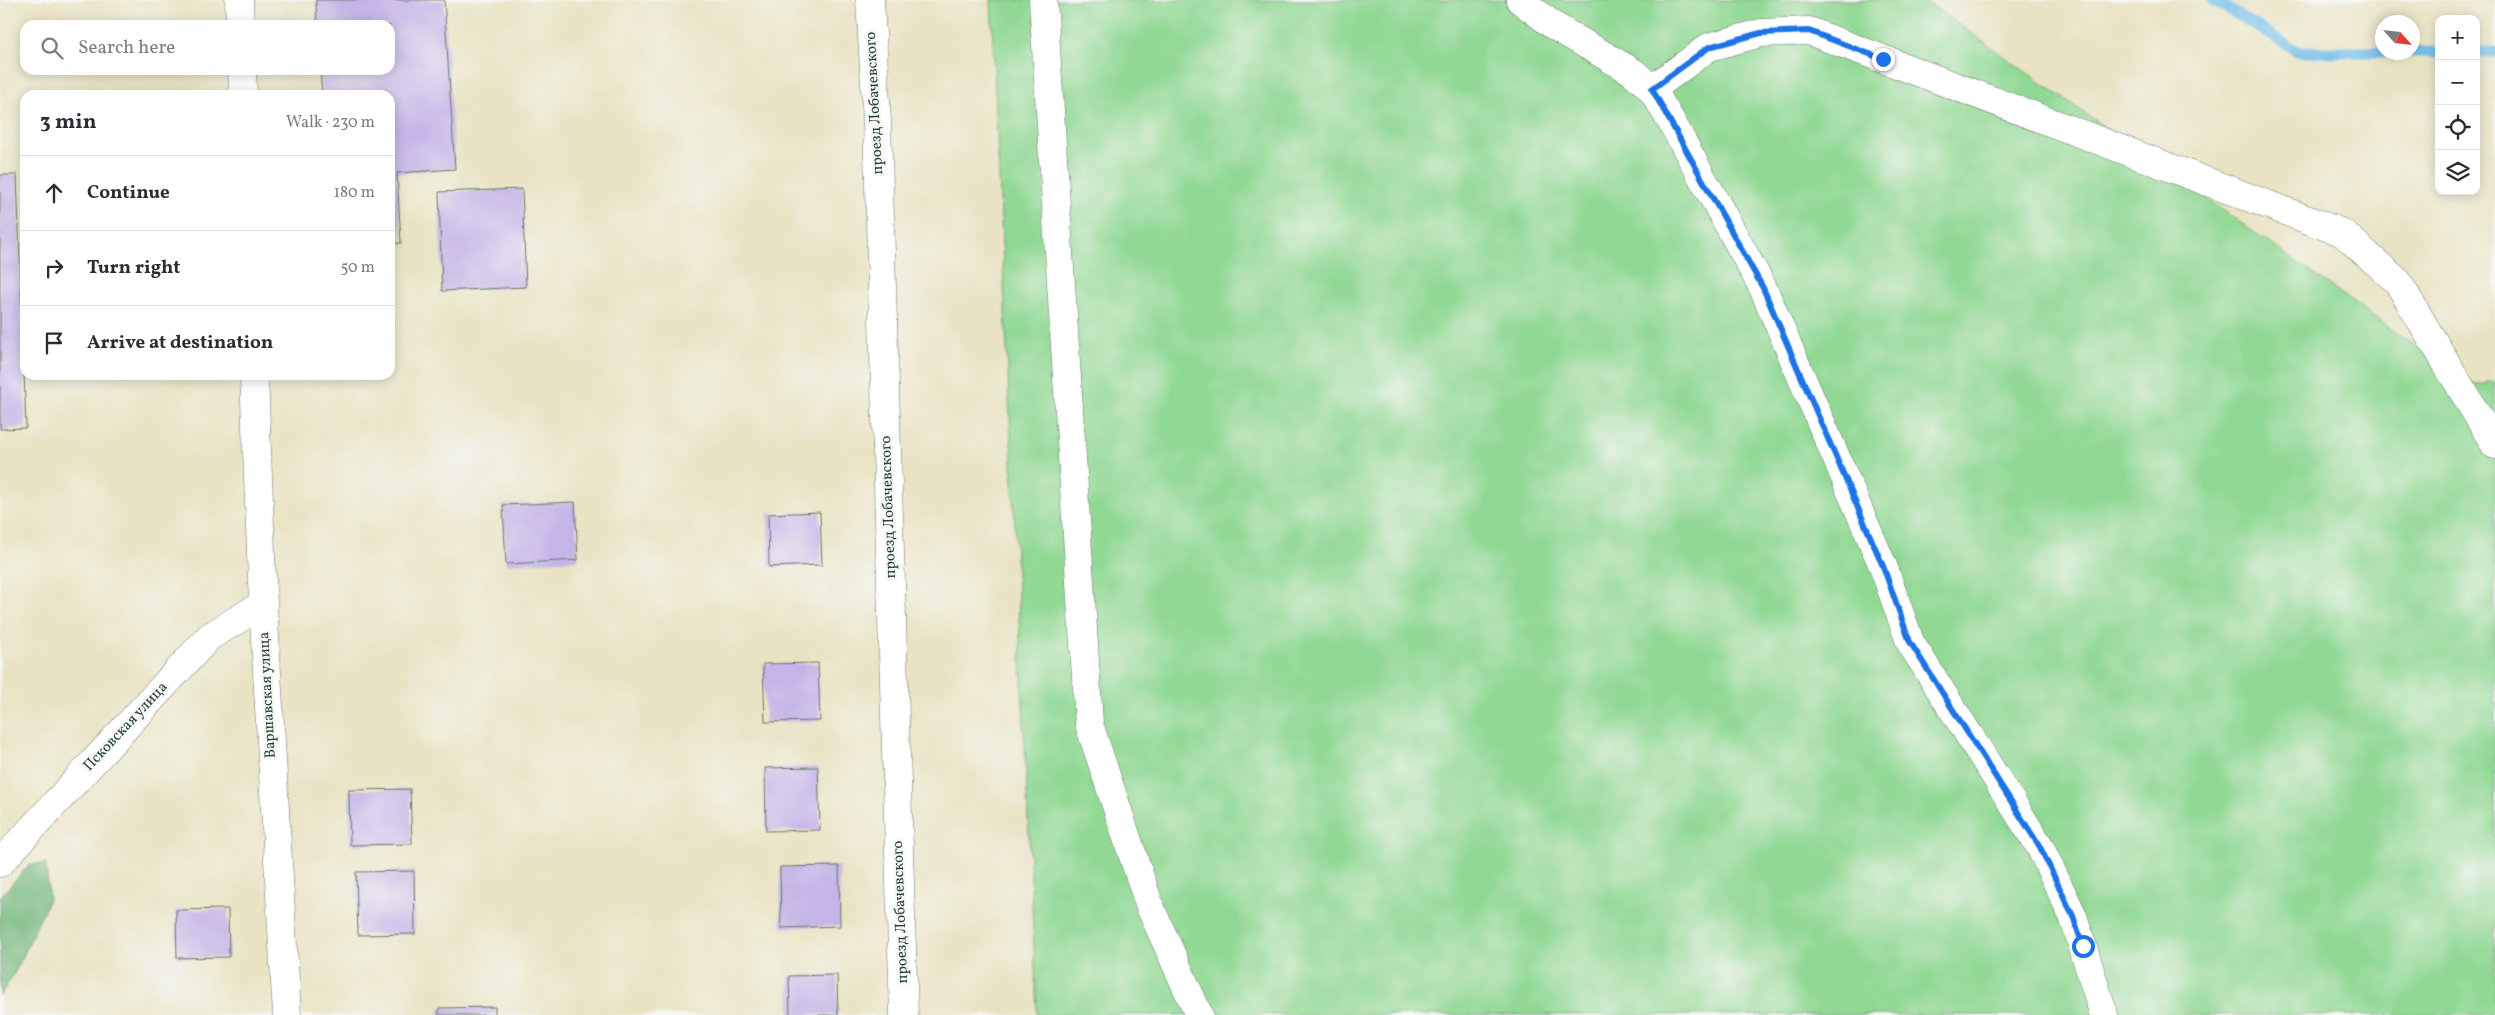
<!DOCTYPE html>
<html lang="en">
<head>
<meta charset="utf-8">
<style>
  body { margin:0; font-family:Vollkorn,serif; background:#f7f7f7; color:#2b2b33 }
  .controls { position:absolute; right:15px; top:15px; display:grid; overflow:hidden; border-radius:10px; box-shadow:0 2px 12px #0003 }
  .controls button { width:45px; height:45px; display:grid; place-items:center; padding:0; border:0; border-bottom:1px solid #e1e1e2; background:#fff; color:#2b2b33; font:25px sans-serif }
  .compass { position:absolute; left:2375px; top:15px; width:45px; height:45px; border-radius:50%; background:#fff; box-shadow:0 2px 12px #0003; rotate:117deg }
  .stop { position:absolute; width:15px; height:15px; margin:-11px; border:4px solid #1a73e8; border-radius:50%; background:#fff }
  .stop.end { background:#1a73e8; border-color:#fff; box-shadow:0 1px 5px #0008 }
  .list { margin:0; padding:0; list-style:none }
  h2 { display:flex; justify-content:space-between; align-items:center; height:65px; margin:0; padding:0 20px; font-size:21px }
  h2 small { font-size:16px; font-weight:400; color:#7c7c81 }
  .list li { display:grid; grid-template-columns:32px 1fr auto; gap:15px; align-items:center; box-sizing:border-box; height:75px; padding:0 20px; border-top:1px solid #e1e1e2 }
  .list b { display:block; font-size:19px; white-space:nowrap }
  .list em { font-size:16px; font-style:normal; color:#7c7c81 }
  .icon { flex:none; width:28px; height:28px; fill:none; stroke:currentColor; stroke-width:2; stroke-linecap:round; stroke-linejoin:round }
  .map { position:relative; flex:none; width:2495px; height:1015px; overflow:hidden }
  .search { position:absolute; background:#fff; box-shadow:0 2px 12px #0003; left:20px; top:20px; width:375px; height:55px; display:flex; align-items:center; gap:12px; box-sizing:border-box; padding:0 18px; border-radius:15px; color:#7c7c81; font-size:19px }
  .panel { position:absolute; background:#fff; box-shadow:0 2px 12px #0003; left:20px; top:90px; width:375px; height:290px; border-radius:15px }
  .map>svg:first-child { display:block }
</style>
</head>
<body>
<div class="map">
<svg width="2495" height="1015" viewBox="0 0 2495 1015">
  <rect width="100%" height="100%" fill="#f6f6f2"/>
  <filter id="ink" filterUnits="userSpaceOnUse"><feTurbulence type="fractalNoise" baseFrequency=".02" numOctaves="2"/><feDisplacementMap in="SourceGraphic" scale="10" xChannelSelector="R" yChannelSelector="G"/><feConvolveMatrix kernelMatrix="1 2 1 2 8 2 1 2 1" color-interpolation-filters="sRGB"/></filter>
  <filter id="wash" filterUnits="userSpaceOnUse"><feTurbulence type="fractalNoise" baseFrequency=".0096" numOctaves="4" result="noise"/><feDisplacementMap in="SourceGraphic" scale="20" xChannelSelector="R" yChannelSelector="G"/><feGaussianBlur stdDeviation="1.12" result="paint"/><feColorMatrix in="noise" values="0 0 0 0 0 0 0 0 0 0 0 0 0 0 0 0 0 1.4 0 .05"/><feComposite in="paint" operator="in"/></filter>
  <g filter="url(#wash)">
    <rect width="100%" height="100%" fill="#e9e3c3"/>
    <!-- green -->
    <path fill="#90d893" stroke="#588a64" d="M991,0H1924L2471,385L2495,381V1015H1037Z"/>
    <!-- forest -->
    <path fill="#74b87d" stroke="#4a7a58" d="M46,863L49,899L18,967L0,996V897L29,865Z"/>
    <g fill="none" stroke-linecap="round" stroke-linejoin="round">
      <!-- stream -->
      <path stroke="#70bdea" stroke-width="11" d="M2213,0L2299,52H2382
        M2412,52H2439
        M2476,52H2495"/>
    </g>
    <g id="blocks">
      <!-- building -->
      <path fill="#c5b4e7" d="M316,0H444L455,169L397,173L401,243L390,244V95H322L320,70H390V25H317Z
        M0,175H17L26,428L0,429Z
        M522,189L526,287L442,291L439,192Z
        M575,502L578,560L506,564L503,505Z
        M820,512L822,565L769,567L768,514Z
        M818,663L820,721L765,722L763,664Z
        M818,767L820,830L766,831L765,768Z
        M410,789L412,844L350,845L349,790Z
        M839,866L840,926L781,928L780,867Z
        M414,871L415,934L358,935L356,872Z
        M228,909L229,957L177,958L176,910Z
        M837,975L838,1015H790L789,976Z
        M495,1007V1015H439V1008Z"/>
    </g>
  </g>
  <g filter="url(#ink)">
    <use href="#blocks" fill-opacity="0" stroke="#676" stroke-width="1"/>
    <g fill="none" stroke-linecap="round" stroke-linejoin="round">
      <defs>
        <path id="street" d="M239,0L240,25
          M870,0L877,121L904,1015
          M1043,0L1089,724L1150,907L1199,1015
          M1520,0L1554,26L1633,72L1652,89L1671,121L1763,288L1883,566L1910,642L2040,847L2073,916L2104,1015
          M242,70L243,95
          M1652,89L1709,47L1761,33L1809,31L2343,233L2398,282L2495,445
          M254,375L263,604L287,1015
          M0,863L209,637L263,604"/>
      </defs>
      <!-- street casing -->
      <use href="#street" stroke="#676" stroke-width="29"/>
      <!-- street -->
      <use href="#street" stroke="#fff" stroke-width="28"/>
    </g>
  </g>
  <g fill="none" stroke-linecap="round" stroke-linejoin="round" filter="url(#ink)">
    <!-- route -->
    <path stroke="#1a73e8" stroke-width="6" d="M1883,59L1809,31L1761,33L1709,47L1652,89L1763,288L1883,566L1910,642L2040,847L2073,916L2083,946"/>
  </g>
  <g text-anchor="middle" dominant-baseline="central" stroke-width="5" stroke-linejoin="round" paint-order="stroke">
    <!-- street labels -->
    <g font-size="15" fill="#1f3d34" stroke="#f6f6f2">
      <text transform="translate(875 103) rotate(-93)">проезд Лобачевского</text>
      <text transform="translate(889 507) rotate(-92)">проезд Лобачевского</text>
      <text transform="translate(268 695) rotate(-93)">Варшавская улица</text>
      <text transform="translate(126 727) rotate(-47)">Псковская улица</text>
      <text transform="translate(901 912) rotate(-92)">проезд Лобачевского</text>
    </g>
  </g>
</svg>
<div class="controls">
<button>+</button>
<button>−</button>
<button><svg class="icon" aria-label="locate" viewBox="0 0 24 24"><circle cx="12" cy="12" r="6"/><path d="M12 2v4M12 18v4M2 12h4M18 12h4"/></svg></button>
<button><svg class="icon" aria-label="layers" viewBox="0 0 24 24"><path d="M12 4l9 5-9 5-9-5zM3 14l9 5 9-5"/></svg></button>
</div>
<svg class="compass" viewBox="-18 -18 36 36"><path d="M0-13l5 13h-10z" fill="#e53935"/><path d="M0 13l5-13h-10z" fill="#7c7c81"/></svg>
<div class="stop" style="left:2083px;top:946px"></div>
<div class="stop end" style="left:1883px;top:59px"></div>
<div class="search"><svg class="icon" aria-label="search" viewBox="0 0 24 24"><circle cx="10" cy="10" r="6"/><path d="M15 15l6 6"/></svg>Search here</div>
<section class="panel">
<h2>3 min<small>Walk · 230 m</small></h2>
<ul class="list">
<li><svg class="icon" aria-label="ahead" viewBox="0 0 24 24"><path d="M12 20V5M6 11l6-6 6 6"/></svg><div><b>Continue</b></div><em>180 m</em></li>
<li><svg class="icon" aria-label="right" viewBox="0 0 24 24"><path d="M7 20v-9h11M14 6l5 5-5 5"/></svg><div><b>Turn right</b></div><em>50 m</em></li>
<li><svg class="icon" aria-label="arrive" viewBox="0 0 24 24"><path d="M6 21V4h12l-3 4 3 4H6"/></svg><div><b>Arrive at destination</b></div></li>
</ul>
</section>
</div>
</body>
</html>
